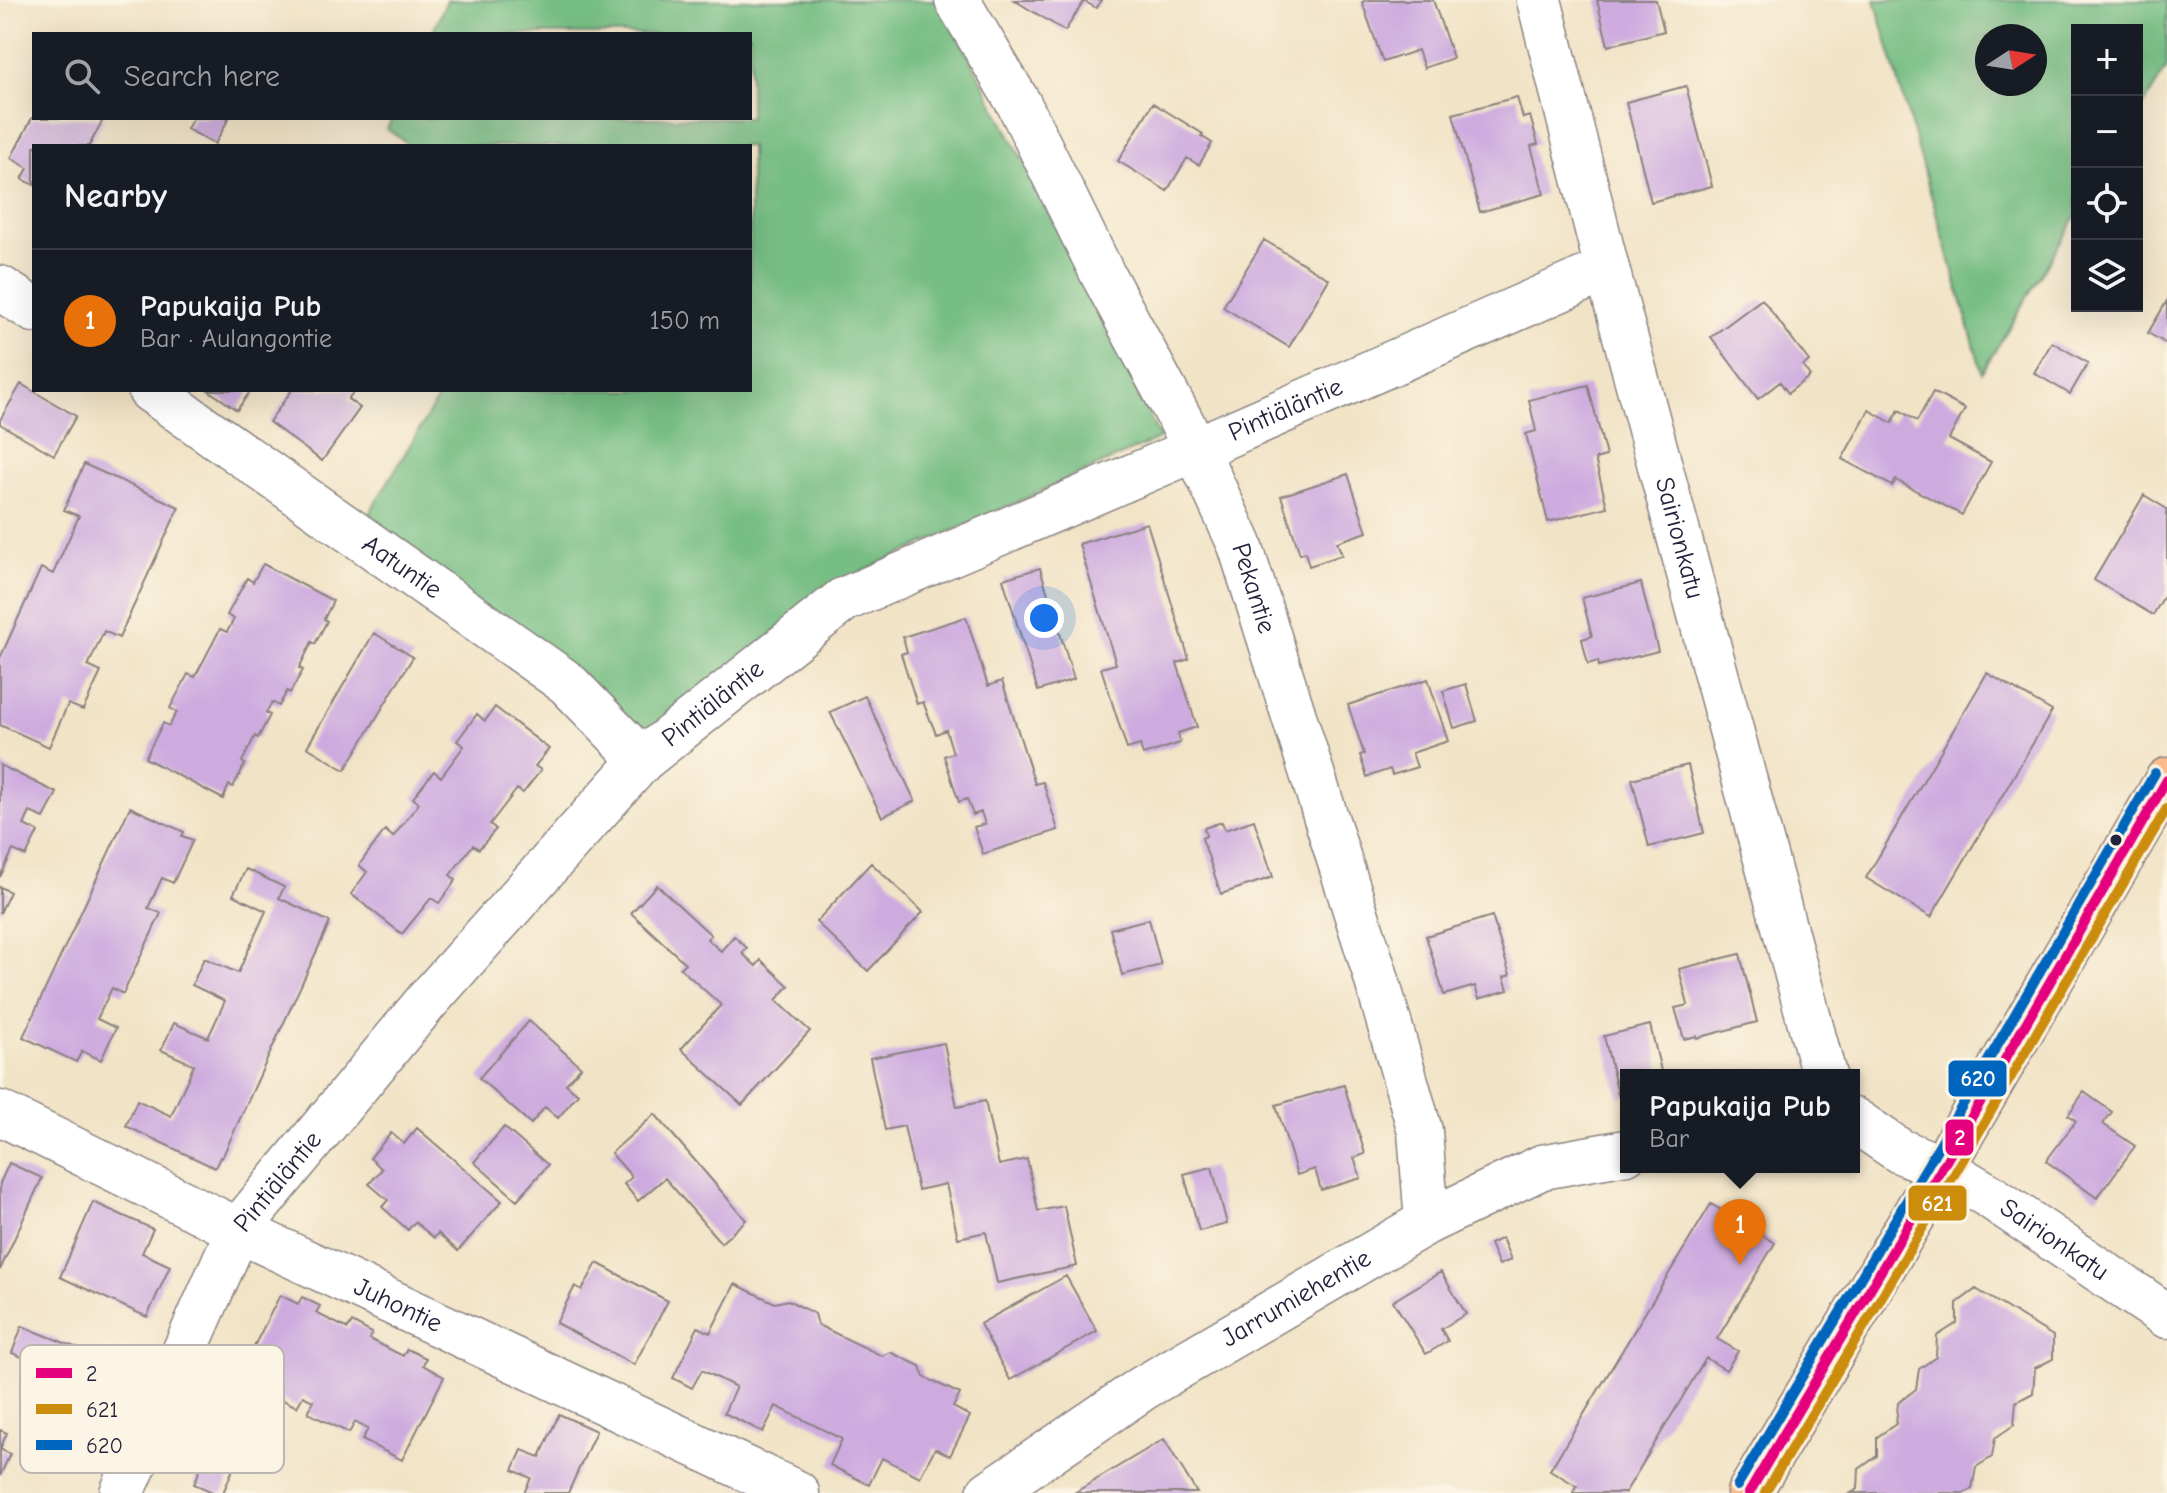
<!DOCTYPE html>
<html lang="en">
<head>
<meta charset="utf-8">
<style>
  body { margin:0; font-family:"Comic Neue",sans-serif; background:#242831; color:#f1f3f6 }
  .controls { position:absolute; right:24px; top:24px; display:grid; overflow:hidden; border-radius:0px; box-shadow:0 8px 32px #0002 }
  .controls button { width:72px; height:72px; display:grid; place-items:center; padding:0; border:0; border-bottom:2px solid #363941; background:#171b24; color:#f1f3f6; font:40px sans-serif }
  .compass { position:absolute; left:1975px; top:24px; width:72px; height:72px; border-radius:50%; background:#171b24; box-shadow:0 8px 32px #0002; rotate:78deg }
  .you { position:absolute; left:1044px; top:618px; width:28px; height:28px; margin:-20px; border:6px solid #fff; border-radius:50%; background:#1a73e8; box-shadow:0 0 0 12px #1a73e833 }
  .badge { display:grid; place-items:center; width:52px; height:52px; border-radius:50%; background:#1a73e8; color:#fff; font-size:26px; font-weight:700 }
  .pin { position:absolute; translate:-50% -66px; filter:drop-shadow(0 2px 4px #0008) }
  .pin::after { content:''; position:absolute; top:42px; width:28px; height:24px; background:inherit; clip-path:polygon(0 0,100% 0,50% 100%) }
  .popup { position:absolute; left:1620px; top:1069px; width:240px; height:104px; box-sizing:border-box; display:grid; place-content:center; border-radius:0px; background:#171b24; filter:drop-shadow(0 2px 6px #0005); font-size:26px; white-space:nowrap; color:#9ea1a6 }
  .popup b { font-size:30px; color:#f1f3f6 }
  .popup::after { content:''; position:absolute; left:50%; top:100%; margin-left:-16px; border:16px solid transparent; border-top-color:#171b24 }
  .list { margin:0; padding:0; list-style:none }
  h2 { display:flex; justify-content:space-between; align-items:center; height:104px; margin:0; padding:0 32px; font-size:34px }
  h2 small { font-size:26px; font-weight:400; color:#9ea1a6 }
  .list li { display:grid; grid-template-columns:52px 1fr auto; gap:24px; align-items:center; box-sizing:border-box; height:144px; padding:0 32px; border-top:2px solid #363941 }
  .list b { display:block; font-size:30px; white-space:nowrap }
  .list p { margin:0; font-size:26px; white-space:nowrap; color:#9ea1a6 }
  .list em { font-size:26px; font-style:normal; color:#9ea1a6 }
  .icon { flex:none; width:44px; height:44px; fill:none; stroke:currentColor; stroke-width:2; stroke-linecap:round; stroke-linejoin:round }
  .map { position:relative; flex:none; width:2167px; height:1493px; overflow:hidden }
  .search { position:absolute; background:#171b24; box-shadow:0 8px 32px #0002; left:32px; top:32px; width:720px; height:88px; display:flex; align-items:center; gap:20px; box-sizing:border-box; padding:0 28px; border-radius:0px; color:#9ea1a6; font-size:30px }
  .panel { position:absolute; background:#171b24; box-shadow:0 8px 32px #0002; left:32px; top:144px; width:720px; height:248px; border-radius:0px }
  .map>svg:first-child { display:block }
</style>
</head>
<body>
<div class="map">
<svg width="2167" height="1493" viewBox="0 0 2167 1493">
  <rect width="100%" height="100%" fill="#fcf5e5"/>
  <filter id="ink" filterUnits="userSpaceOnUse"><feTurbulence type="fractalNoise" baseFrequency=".0125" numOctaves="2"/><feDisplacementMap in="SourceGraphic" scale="16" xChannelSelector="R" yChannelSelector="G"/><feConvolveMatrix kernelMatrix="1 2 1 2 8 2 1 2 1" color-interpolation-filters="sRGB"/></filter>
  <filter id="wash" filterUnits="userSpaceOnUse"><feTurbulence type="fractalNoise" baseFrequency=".006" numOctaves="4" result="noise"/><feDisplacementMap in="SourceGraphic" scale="32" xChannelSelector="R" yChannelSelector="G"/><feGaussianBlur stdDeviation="1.8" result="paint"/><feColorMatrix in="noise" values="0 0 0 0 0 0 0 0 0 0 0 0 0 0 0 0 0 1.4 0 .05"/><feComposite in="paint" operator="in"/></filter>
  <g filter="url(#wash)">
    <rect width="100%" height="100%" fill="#f1e3c6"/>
    <!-- forest -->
    <path fill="#77be84" stroke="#4c7060" stroke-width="2" fill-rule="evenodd" d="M447,0H936L948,16L1045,203L1160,438L834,584L642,739L361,527L443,390H750V146H411L387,129L392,118H750V34H432Z
      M1875,0H2167V67L2137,116V30H2077V215L1982,372ZM1987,36H2035V84H1987Z"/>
    <g id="blocks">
      <!-- building -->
      <path fill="#ceabdf" d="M1014,0H1101L1096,8L1084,1L1065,31Z
        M1367,0H1433L1453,58L1424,68L1418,50L1383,62L1362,2Z
        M1597,0H1656L1664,31L1608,46Z
        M1686,86L1712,186L1651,202L1626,102Z
        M1517,97L1523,118L1530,116L1538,144L1531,146L1544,194L1480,212L1453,114Z
        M1153,103L1203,134L1201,136L1212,143L1199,165L1187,158L1167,191L1118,161Z
        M32,118H104L89,146H34V185L22,179L28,168L11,158Z
        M193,118H229L215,144L187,129Z
        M1264,240L1329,279L1289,347L1223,307Z
        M1762,299L1809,361L1803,366L1810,376L1788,393L1780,382L1758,399L1711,337Z
        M2167,301V344L2148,333Z
        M2052,342L2088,363L2070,394L2034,373Z
        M21,384L76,416L54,455L0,424V420Z
        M1588,385L1606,456L1595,459L1607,507L1548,522L1526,434L1536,431L1529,400Z
        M208,390H251L237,410Z
        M292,390H355L348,399L360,408L322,461L269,422Z
        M1933,392L1965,409L1949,439L1991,462L1962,515L1896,480L1892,486L1842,459L1869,410L1892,423L1899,410L1917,421Z
        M84,464L179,507L119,638L104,631L88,666L101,672L83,710L68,704L49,747L0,725V658L41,568L53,574L79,516L64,510Z
        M1348,474L1367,532L1337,542L1342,555L1309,566L1305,552L1300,554L1281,496Z
        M2144,495L2167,509V591L2153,615L2094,580Z
        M1147,523L1189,659L1177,663L1197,727L1178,733L1180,743L1143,755L1140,745L1127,749L1101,668L1116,664L1079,544Z
        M263,564L333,601L324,619L327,621L315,644L312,642L299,668L303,670L290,693L287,691L279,706L272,702L266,713L270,715L258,738L255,736L242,762L245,764L233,787L229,785L223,799L145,758L163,723L169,726L177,712L170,708L188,674L195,677L220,629L227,632L234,619L227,615L247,578L253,582Z
        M1040,568L1074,679L1038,691L1003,579Z
        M1641,583L1658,651L1599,666L1598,661L1588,664L1582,639L1592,636L1582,598Z
        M966,617L988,686L1002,681L1035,784L1043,782L1058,830L983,854L974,827L985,824L981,812L973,815L967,799L959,802L944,756L953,753L946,730L936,734L923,702L917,704L901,654L907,652L903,637Z
        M374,633L413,657L345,770L307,747Z
        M1987,673L2052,711L1931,917L1866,878Z
        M1428,679L1448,741L1412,753L1417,767L1392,775L1390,769L1367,777L1360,755L1364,754L1348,705Z
        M1466,684L1477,721L1454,728L1443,691Z
        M865,696L915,801L882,817L830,712Z
        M495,707L549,749L535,766L541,770L523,793L517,789L490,824L496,829L479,849L473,845L450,875L456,880L439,903L431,898L402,934L351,894L367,872L359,865L385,830L393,837L419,803L413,798L434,771L441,777L464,746L457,741L477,714L485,721Z
        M0,765L57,793L44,818L30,812L24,825L38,832L26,856L13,850L0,877Z
        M1688,765L1704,833L1649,847L1632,779Z
        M130,807L184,832L182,836L193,840L173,883L162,878L148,908L161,913L123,994L112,988L97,1019L116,1028L101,1060L82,1051L76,1062L23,1037Z
        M1254,820L1273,877L1221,894L1202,838L1206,836L1204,828L1222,822L1225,830Z
        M871,863L923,912L868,971L816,922Z
        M246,869L284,887L279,898L330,922L222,1158L220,1157L215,1168L126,1126L137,1100L171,1116L194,1065L161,1050L174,1023L208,1038L225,1001L192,985L204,958L238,973L266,911L233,895Z
        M657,885L711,935L707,939L721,951L734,936L747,948L742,953L756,966L761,960L789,986L776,1000L810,1031L742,1105L681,1049L721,1005L680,968L685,963L631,913Z
        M0,887L10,892L0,913Z
        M1492,916L1510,975L1504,977L1508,990L1479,999L1475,986L1444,995L1426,936Z
        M1149,919L1161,965L1122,975L1110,929Z
        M1740,954L1757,1022L1697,1038V1036L1684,1039L1675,1008L1688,1005L1679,969Z
        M529,1021L581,1067L566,1084L578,1094L558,1118L545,1107L531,1124L479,1078Z
        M1650,1025L1662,1075H1626V1096L1619,1098L1604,1036Z
        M944,1043L957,1107L985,1101L999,1165L1027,1159L1038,1211L1064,1206L1077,1266L997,1283L986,1232L958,1238L946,1184L918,1190L904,1126L885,1130L870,1058Z
        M1344,1085L1365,1154L1354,1158L1361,1178L1321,1190L1315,1169L1297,1175L1276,1105Z
        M2084,1092L2112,1112L2103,1124L2135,1146L2097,1198L2046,1161L2076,1121L2068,1115Z
        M655,1114L746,1220L721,1243L665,1178L638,1201L624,1184L632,1177L611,1153Z
        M504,1127L548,1165L517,1200L474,1162Z
        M417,1128L502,1201L458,1251L438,1233L434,1238L415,1222L408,1230L382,1207L388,1200L369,1184L382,1169L370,1158L391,1133L404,1144Z
        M9,1163L42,1178L0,1270V1183Z
        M1212,1167L1227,1224L1199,1231L1184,1174Z
        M93,1202L153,1229L142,1253L170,1266L147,1317L60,1277Z
        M1711,1204L1775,1243L1717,1339L1738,1351L1726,1370L1706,1358L1625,1493H1573L1577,1486L1550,1470Z
        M1502,1238L1511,1260L1499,1265L1490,1244Z
        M597,1263L668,1301L634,1365L556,1323L575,1286L582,1290Z
        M1441,1272L1466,1314L1441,1329L1448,1341L1426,1354L1393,1301Z
        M1066,1276L1097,1331L1010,1380L980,1324Z
        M735,1284L775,1303L788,1300L815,1314L818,1325L882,1356L890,1352L920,1366L924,1377L960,1394L953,1407L970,1416L950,1456L935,1448L920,1477L882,1458L869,1485L830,1465L842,1439L776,1406L763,1432L724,1413L736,1387L702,1370L692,1388L673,1378L698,1327L710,1333Z
        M1976,1289L2053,1336V1359L2035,1368L2033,1393L2016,1402L2014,1425L1995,1438L1992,1457L1976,1467L1972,1489L1964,1493H1851L1858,1489L1859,1469L1877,1456V1437L1896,1424L1898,1403L1916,1389L1919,1369L1936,1357L1937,1336L1957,1323V1303Z
        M280,1295L298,1304L302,1297L320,1306L316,1313L348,1329L352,1322L372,1333L369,1339L403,1356L407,1349L426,1358L423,1365L444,1377L402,1460L362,1440L368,1429L355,1422L349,1433L308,1413L313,1401L303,1396L297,1407L256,1387L262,1375L244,1366Z
        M22,1326L105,1359L94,1386L110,1392L98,1422L20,1391L32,1361L12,1353Z
        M559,1414L596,1431L568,1493H524L531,1478L513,1470L522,1450L540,1457Z
        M221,1420L249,1431L223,1493H215L194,1484Z
        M0,1430L7,1433L0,1449L10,1454L0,1476Z
        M1164,1439L1197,1493H1074Z"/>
    </g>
  </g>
  <g filter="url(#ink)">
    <use href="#blocks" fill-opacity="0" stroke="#8a8280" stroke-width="2"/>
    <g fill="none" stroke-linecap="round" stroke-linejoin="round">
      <defs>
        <g id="minor">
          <path id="s1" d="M957,0L1019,104L1103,275L1196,449L1240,545L1374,970L1420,1131L1427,1222"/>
          <path id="s2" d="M1539,0L1607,269L1824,1075"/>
          <path d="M0,288L34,310"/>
          <path id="s3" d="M150,390L567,683L642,760"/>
          <path id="s4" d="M0,1113L238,1230L797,1493"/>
          <path id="s5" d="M1854,1120L1900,1151L1942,1168L1991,1197L2167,1316"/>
          <path id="s6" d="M122,1493L238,1230L427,1001L642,760L843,600L1196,449L1607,269"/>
          <path id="s7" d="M989,1493L1143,1388L1427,1222L1542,1167L1626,1152"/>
        </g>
        <path id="major" d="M1749,1493L1942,1168L2167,780"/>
      </defs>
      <!-- minor casing -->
      <use href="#minor" stroke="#8a8280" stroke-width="47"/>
      <!-- major casing -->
      <use href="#major" stroke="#8a8280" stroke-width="47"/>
      <!-- minor -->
      <use href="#minor" stroke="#fff" stroke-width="44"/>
      <!-- major -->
      <use href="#major" stroke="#fbbb8d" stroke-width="44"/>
      <defs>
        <path id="bus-1" d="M1749,1493L1942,1168L2167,780"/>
        <path id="bus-2" d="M1765,1493L1954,1175L2167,808"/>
        <path id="bus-3" d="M1737,1486L1930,1161L2155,773"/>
      </defs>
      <!-- bus-1 casing -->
      <use href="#bus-1" stroke="#fcf5e5" stroke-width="16"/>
      <!-- bus-2 casing -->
      <use href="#bus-2" stroke="#fcf5e5" stroke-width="16"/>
      <!-- bus-3 casing -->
      <use href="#bus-3" stroke="#fcf5e5" stroke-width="16"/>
      <!-- bus-1 -->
      <use href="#bus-1" stroke="#e5007d" stroke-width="10"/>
      <!-- bus-2 -->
      <use href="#bus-2" stroke="#cc8c0c" stroke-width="10"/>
      <!-- bus-3 -->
      <use href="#bus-3" stroke="#0065bd" stroke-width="10"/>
    </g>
  </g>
  <!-- markers -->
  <circle fill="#22223b" stroke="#fcf5e5" stroke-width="3" cx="2116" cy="840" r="7"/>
  <g text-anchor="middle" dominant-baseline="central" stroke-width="7" stroke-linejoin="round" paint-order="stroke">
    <!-- street labels -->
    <g font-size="26" fill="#22223b" stroke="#fcf5e5">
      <text stroke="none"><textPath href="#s6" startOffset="1646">Pintiäläntie</textPath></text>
      <text stroke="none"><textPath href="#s2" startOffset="556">Sairionkatu</textPath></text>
      <text stroke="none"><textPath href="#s3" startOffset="308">Aatuntie</textPath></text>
      <text stroke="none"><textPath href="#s1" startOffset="660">Pekantie</textPath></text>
      <text stroke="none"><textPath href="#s6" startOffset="998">Pintiäläntie</textPath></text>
      <text stroke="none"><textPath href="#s6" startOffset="350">Pintiäläntie</textPath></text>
      <text stroke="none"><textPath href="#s5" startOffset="234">Sairionkatu</textPath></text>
      <text stroke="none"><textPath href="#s7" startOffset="364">Jarrumiehentie</textPath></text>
      <text stroke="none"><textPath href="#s4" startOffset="442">Juhontie</textPath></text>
    </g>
  </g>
  <!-- legend -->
  <rect x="20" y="1345" width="264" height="128" rx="12" fill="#fcf5e5" stroke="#bbb6b2" stroke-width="2"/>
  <rect x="36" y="1368" width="36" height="10" fill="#e5007d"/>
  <rect x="36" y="1404" width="36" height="10" fill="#cc8c0c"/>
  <rect x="36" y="1440" width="36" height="10" fill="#0065bd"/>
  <g font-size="22" fill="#22223b">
    <text x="86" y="1381">2</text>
    <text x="86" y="1417">621</text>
    <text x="86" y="1453">620</text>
  </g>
  <g stroke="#fcf5e5" stroke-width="3">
    <rect x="1947" y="1059" width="61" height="39" rx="8" fill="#0065bd"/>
    <rect x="1944" y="1118" width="31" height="39" rx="8" fill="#e5007d"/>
    <rect x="1907" y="1184" width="61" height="38" rx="8" fill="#cc8c0c"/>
  </g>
  <g font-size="22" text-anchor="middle" font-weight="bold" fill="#fff">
    <text x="1978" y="1086">620</text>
    <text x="1960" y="1145">2</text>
    <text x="1937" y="1211">621</text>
  </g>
</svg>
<div class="controls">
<button>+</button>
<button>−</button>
<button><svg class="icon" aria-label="locate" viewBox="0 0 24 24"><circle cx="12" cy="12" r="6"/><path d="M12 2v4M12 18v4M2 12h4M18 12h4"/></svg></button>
<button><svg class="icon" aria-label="layers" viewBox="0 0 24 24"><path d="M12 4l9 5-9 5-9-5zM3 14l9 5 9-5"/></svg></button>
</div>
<svg class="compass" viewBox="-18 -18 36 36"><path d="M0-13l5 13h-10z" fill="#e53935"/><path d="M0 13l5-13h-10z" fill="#9ea1a6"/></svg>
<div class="you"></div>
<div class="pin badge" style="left:1740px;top:1265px;background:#e8710a">1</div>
<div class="popup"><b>Papukaija Pub</b>Bar</div>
<div class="search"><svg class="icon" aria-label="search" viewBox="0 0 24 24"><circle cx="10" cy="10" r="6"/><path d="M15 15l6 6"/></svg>Search here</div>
<section class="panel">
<h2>Nearby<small></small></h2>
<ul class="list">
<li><span class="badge" style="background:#e8710a">1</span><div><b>Papukaija Pub</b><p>Bar · Aulangontie</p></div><em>150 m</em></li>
</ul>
</section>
</div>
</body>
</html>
